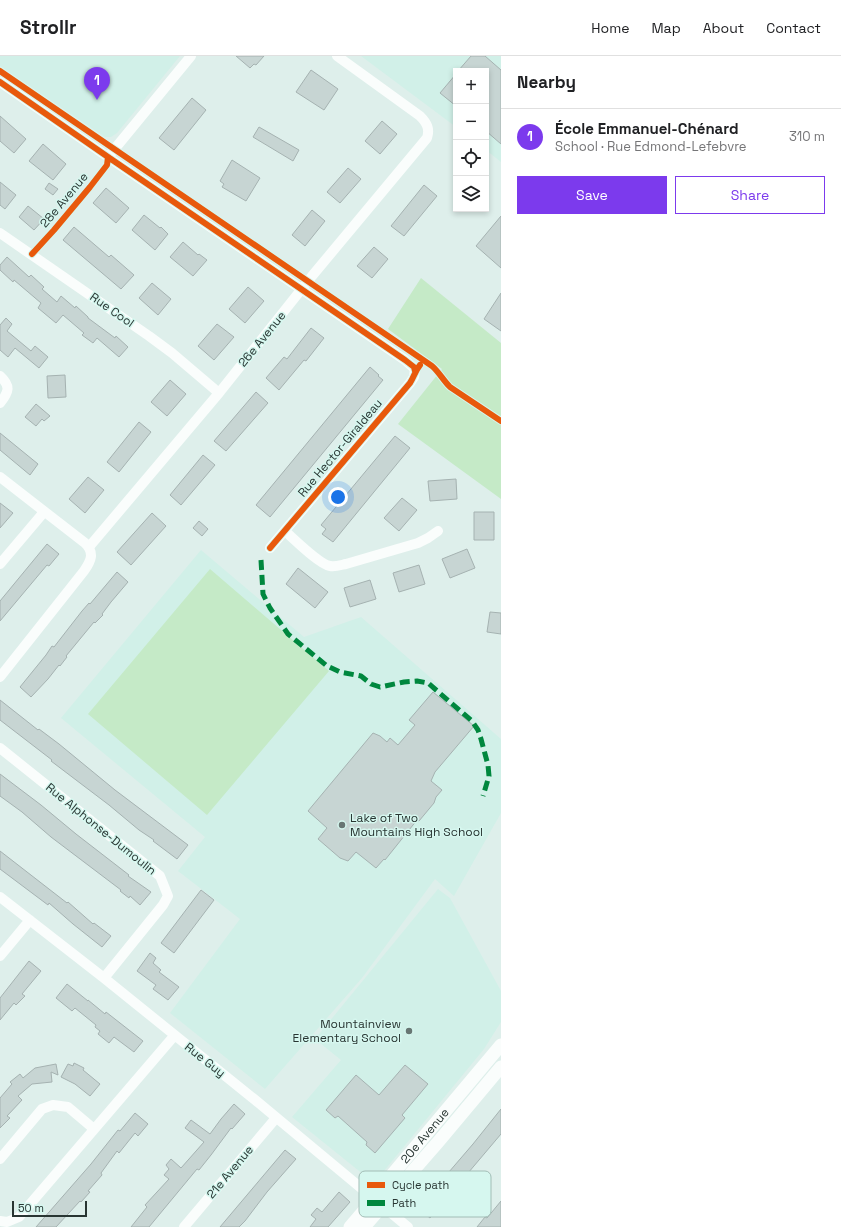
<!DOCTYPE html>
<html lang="en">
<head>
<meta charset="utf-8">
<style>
  body { margin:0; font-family:"Space Grotesk",sans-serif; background:#f2f2f2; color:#202124 }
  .controls { position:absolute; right:12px; top:12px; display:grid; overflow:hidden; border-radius:0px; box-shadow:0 2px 6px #0003 }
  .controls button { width:36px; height:36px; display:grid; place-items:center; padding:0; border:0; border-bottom:1px solid #e0e0e0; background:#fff; color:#202124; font:20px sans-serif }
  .scale { position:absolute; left:12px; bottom:10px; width:75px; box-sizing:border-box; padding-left:4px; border:2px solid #283532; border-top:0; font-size:11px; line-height:14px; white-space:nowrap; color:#283532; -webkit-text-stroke:3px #d6f7ef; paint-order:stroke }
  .you { position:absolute; left:338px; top:441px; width:14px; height:14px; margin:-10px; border:3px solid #fff; border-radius:50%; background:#1a73e8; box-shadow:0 0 0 6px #1a73e833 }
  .badge { display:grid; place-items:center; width:26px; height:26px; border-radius:50%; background:#7c3aed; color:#fff; font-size:13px; font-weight:700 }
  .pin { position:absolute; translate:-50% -33px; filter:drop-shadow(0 1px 2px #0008) }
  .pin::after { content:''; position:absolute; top:21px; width:14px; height:12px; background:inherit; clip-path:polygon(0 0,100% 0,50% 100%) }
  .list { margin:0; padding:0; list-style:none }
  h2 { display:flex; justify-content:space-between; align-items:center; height:52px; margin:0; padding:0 16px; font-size:17px }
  h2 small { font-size:13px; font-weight:400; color:#757577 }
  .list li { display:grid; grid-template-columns:26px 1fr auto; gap:12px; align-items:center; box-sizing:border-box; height:56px; padding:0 16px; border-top:1px solid #e0e0e0 }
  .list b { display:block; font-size:15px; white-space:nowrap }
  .list p { margin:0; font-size:13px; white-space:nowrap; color:#757577 }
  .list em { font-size:13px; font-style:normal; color:#757577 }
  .actions { display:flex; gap:8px; padding:12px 16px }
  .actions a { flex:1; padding:9px 0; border:1px solid #7c3aed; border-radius:0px; text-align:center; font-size:14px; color:#7c3aed }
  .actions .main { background:#7c3aed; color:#fff }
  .icon { flex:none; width:22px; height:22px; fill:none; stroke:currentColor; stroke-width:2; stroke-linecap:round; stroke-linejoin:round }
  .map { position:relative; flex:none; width:501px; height:1171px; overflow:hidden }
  header { display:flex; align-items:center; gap:24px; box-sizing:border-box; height:56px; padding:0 20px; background:#fff; border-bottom:1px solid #e0e0e0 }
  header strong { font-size:19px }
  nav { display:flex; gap:22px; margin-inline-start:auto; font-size:14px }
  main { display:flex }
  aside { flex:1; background:#fff }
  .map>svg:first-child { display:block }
</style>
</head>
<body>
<header>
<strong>Strollr</strong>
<nav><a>Home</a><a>Map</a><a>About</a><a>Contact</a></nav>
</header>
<main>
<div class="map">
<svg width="501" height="1171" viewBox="0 0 501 1171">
  <rect width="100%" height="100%" fill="#deefeb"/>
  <!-- built -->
  <path fill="#d1f0e8" d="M0,0H180L117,77L111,81H105L0,10Z
    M361,0H501V106L486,94V15H456V71Z
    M201,494L304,581L361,561L501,683V757L454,840L435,823L362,922L265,1033L170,957L240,863L178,815L205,781L61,662Z
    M438,833L450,842L501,935V966L484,993L379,1121L369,1123L292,1061L341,1004L315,983Z"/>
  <!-- green -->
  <path fill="#c5eac7" d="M421,222L501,287V443L398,368L442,313L388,273Z
    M210,513L329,615L207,759L88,658Z"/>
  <!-- building -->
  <path fill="#c7d5d3" stroke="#a5b2b1" d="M236,0H264L256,9L254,8L250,12Z
    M471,0H485L501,14V88L486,75V15H458Z
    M311,14L338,33L324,54L296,36Z
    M456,18V50L440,37Z
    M192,42L206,54L174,94L159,82Z
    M0,60L26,83L14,97L0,85Z
    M382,65L397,78L380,98L365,85Z
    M259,71L299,94L293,105L253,81Z
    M43,88L66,108L53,124L29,105Z
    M232,104L260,122L246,145L222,131L224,128L220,125Z
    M348,112L361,123L340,147L327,136Z
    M0,126L16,139L5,153L0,149Z
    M49,127L58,133L53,139L45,133Z
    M424,129L437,140L404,180L391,170Z
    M106,132L129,152L116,167L93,147Z
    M28,150L44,163L34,174L19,161Z
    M312,154L325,165L305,190L292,179Z
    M144,159L160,172L161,171L168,178L155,194L132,174Z
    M501,160V212L476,190Z
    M74,171L109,201L111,199L134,219L121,233L63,184Z
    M183,186L198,199L199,198L207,204L193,220L170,201Z
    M374,191L388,203L372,222L357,210Z
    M7,201L29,221L31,219L44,231L42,233L57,246L61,240L75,252L76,250L88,261V262L115,282L116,280L128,291L119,301L97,282L93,287L82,279L84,277L63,259L56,267L38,252L41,247L14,224L13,226L0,214V209Z
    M152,227L171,243L158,259L139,242Z
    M248,231L264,245L245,267L229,253Z
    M501,237V275L484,263Z
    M6,262L12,268L7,275L31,295L35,290L48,301L39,312L15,292L8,301L0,294V269Z
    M217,268L234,281L214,304L198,290Z
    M311,272L324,282L306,305L304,304L279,334L266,322L284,301L287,303Z
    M370,311L379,319L378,320L383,324L270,461L256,449Z
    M65,319L66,341L48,342L47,320Z
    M170,324L186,338L167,360L151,346Z
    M256,336L268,347L226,395L214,385Z
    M36,348L50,360L44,365L42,363L36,370L25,361Z
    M139,366L151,376L119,416L107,406Z
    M0,377L38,408L30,419L0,394Z
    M395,380L410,392L333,486L322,478L326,473L321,469Z
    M203,399L215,409L181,449L170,439Z
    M88,421L104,434L85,457L69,443Z
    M456,423L457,443L430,445L428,425Z
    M402,442L417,454L399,475L384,462Z
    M0,447L13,457L0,472Z
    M474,456H494V484H474Z
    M152,457L166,470L131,509L117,496Z
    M199,465L208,473L202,480L193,472Z
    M47,488L59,498L49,510L47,509L0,565V545Z
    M467,493L475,512L450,522L442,503Z
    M419,509L425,528L399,536L393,517Z
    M298,512L328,536L315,552L286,528Z
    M117,516L128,526L111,546L102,558L103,559L95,567L94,566L66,600L67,601L60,610L59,609L48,623L31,641L20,631L46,599L52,590L54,591L82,555L89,547L90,548Z
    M370,524L376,543L350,551L344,532Z
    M490,556L501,557V578L487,576Z
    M433,636L474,670L435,716L431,725L442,734L436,741L434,747L419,765L417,764L385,804L384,803L376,812L356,796L348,805L340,802L318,783L327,772L308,755L373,677L380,680L387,686L390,682L398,689L415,669L409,664Z
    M0,644L38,674L39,673L59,688L115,734L188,789L177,803L153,785L154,784L139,774L109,749L51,705L52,704L0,664Z
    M0,718L41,749L76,778L129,819L128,820L151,836L140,849L130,840L129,842L120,835L121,834L51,781L22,756L0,740Z
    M0,795L67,847L68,846L93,868L94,867L111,880L102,891L73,868L49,847L48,849L0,813Z
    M201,834L214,844L174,897L161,887Z
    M150,897L156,902L153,907L161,914L159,916L179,931L168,944L153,933L156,929L137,915Z
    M29,905L41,915L22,938L25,940L16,949L14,947L0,964V942Z
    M67,928L88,945V944L105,958L106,956L143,985L134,996L114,981L109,987L98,978L100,975L95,971L96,969L75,952L72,955L56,942Z
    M74,1007L84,1012L83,1014L100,1028L90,1040L75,1028L61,1021L68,1008L73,1010Z
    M56,1008L58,1019L51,1016L52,1026L32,1028L18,1040L22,1044L7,1060L10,1062L0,1072V1042L12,1028L10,1026L20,1018L23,1022L35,1012Z
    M405,1009L428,1028L402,1059L405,1062L375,1097L366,1089L367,1086L338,1060L335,1062L326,1054L356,1019L379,1039Z
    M234,1048L245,1058L232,1073L231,1072L211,1099L199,1114L197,1113L149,1171H131L147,1151L145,1149L169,1123L164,1119L169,1113L166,1109L171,1103L181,1112L204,1086L185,1072L191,1064L210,1078L221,1063Z
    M501,1053V1078L430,1162L418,1152L473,1088Z
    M135,1057L148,1068L138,1080L135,1077L119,1097L117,1095L101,1117L102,1119L88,1135L90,1136L81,1146L80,1145L56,1171H36L91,1108L118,1074L120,1075Z
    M285,1094L296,1103L267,1136L245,1165L239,1171H220Z
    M339,1136L350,1146L328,1171H310L316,1163L311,1159L317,1152L322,1156Z
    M501,1145V1171H477L485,1161L487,1162Z"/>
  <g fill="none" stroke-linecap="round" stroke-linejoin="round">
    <!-- minor -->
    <path stroke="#fafdfc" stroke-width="10" d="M0,26L108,101L405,304L415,313L414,321L410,327L270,492
      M108,101L191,0
      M0,177L149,280L172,297L219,337
      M0,320C11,330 9,336 0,347
      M0,421L85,487C95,497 91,505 84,515L0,621
      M285,475C294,483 319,508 330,510C335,511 341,509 346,508L418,487L428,482L438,475
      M89,491L219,337L312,220L427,82C430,73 427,67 420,60L337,0
      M0,508L44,456
      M0,692L160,820L168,840L163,849L104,922
      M0,841L104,922L254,1043L408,1171
      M0,900L30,864
      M0,1103L42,1053L53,1049L68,1051L94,1073
      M0,1165L7,1166L19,1161L174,980
      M184,1171L276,1062"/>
    <!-- tertiary -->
    <g stroke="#fafdfc" stroke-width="13">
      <path id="s1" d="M350,1171L368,1150L381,1132L501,989"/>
      <path d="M364,1171L439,1085L501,1011"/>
    </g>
    <!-- quiet -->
    <path stroke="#00873e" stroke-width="5" stroke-dasharray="10 5" stroke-linecap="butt" d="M261,504L263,538L270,552L288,578L327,610L340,616L361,620L371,628L380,631L404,626L417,625L428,627L472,665L478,674L481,683L488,709L489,720L483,740"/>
    <defs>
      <path id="cycleway" d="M0,15L432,310C439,316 443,324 450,331L501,365
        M0,26L108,101L405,304L414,311L415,315
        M32,198L54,174L90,131L107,109L108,101
        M270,492L410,327C414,321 415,315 420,309"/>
    </defs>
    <!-- cycleway casing -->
    <use href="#cycleway" stroke="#d6f7ef" stroke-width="8"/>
    <!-- cycleway -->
    <use href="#cycleway" stroke="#e8590c" stroke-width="6"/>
  </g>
  <!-- markers -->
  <g fill="#687673" stroke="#d6f7ef" stroke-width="1.5">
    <circle cx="342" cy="769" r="4"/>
    <circle cx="409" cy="975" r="4"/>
  </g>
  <g text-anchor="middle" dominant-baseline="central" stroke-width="3" stroke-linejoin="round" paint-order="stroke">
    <!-- street labels -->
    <g font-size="12" fill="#283532" stroke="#d6f7ef">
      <text transform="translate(64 144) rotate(-50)">28e Avenue</text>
      <text transform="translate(112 254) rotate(35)">Rue Cool</text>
      <text transform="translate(262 283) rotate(-51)">26e Avenue</text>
      <text transform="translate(340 392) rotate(-50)">Rue Hector-Giraldeau</text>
      <text transform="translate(101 773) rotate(39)">Rue Alphonse-Dumoulin</text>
      <text transform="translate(205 1004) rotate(38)">Rue Guy</text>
      <text stroke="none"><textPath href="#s1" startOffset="118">20e Avenue</textPath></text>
      <text transform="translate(230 1116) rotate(-50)">21e Avenue</text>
    </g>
    <!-- poi labels -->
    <g font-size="12" fill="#283532" stroke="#d6f7ef" text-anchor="start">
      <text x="350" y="762">Lake of Two<tspan x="350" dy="14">Mountains High School</tspan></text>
      <text x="401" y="968" text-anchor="end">Mountainview<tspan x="401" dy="14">Elementary School</tspan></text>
    </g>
  </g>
  <!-- legend -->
  <rect x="359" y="1115" width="132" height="46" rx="6" fill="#d6f7ef" stroke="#a2bdb6" stroke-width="1"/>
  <rect x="367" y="1126" width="18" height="6" fill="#e8590c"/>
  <rect x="367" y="1144" width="18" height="6" fill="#00873e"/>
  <g font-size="11" fill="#283532">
    <text x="392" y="1133">Cycle path</text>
    <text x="392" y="1151">Path</text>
  </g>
</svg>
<div class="controls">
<button>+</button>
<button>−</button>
<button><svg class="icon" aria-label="locate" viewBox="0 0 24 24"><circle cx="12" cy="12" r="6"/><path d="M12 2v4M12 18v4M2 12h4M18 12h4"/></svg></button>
<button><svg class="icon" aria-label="layers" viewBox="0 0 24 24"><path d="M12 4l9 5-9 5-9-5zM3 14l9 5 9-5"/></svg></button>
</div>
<div class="scale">50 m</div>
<div class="you"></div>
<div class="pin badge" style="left:97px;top:44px">1</div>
</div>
<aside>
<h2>Nearby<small></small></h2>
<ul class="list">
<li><span class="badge">1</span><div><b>École Emmanuel-Chénard</b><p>School · Rue Edmond-Lefebvre</p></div><em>310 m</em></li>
</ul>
<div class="actions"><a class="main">Save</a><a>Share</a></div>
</aside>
</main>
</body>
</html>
